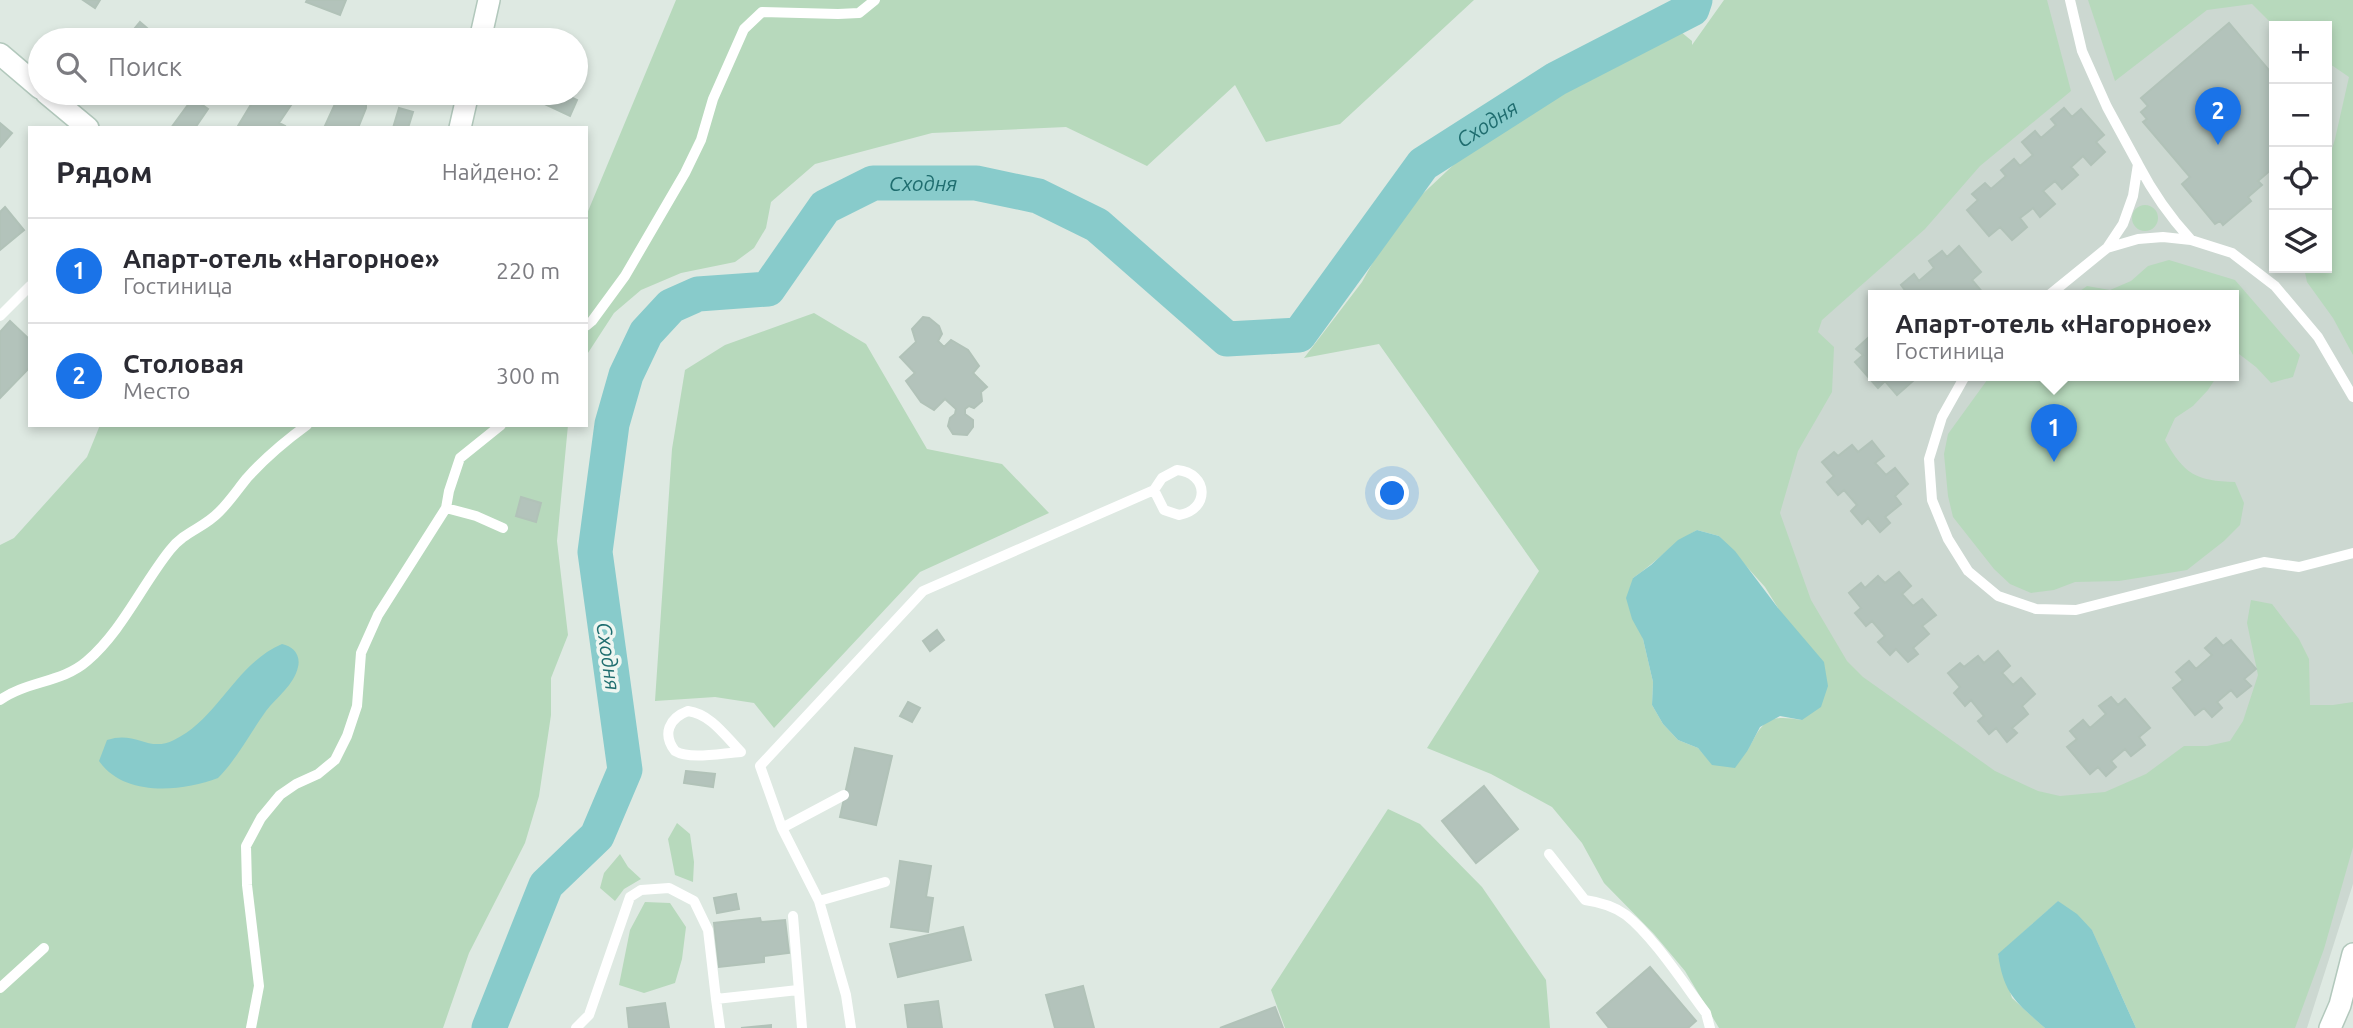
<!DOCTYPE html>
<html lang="ru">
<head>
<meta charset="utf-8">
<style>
  body { margin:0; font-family:Ubuntu,sans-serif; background:#f7f7f7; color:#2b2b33 }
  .controls { position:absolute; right:21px; top:21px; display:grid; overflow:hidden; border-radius:0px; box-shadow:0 4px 10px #0003 }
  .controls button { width:63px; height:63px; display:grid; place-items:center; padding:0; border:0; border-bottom:2px solid #e1e1e2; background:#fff; color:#2b2b33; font:35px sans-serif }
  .you { position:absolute; left:1393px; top:494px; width:24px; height:24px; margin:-18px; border:5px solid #fff; border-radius:50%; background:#1a73e8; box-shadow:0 0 0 10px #1a73e833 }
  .badge { display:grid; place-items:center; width:46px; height:46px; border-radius:50%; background:#1a73e8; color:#fff; font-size:23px; font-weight:700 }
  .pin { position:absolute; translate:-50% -58px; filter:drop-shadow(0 2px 4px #0008) }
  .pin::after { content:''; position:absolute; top:37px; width:24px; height:21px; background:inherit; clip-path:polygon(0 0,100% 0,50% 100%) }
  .popup { position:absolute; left:1868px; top:290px; width:371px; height:91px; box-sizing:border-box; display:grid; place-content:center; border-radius:0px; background:#fff; filter:drop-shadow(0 2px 5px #0005); font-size:23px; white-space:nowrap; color:#7c7c81 }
  .popup b { font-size:26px; color:#2b2b33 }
  .popup::after { content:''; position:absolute; left:50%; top:100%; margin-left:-14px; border:14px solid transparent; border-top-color:#fff }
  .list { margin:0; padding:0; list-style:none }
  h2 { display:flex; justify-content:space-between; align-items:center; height:91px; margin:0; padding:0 28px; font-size:30px }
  h2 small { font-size:23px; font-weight:400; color:#7c7c81 }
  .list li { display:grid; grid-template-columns:46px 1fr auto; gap:21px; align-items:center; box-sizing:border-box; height:105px; padding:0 28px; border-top:2px solid #e1e1e2 }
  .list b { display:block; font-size:26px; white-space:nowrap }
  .list p { margin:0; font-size:23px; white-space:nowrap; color:#7c7c81 }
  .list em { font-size:23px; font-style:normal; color:#7c7c81 }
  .icon { flex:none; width:38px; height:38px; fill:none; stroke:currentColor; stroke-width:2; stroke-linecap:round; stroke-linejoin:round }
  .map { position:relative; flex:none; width:2353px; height:1028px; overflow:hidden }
  .search { position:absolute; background:#fff; box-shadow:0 4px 10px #0003; left:28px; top:28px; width:560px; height:77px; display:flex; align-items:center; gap:18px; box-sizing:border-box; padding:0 24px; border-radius:38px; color:#7c7c81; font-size:26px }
  .panel { position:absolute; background:#fff; box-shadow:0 4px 10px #0003; left:28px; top:126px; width:560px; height:301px; border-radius:0px }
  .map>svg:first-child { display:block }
</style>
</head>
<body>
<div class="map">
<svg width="2353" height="1028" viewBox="0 0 2353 1028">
  <rect width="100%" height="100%" fill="#dee9e2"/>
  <!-- built -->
  <path fill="#ccd8d1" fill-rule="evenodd" d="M1998,0H2353V884L2307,1028H2156L1914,765L1736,520L1776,403ZM2274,26H2327V268H2274ZM1874,296H2234V376H1874Z"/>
  <!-- green -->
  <path fill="#b7d9bc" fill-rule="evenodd" d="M676,0H1474L1340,124L1266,142L1235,85L1147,166L1066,127L932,133L815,164L771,202L766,228L754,248L735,262L681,273L641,290L614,313L586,356V216Z
    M1724,0H2047L2071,91L1980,166L1925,229L1822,320L1818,332L1834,347L1832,392L1798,451L1780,513L1811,600L1847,661L1863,677L1995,771L2038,791L2060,796L2105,792L2146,774L2184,746H2207L2230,741L2243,721L2258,675L2247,623L2251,600L2272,604L2299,639L2309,659L2310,705H2333L2353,702V847L2324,949L2295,1028H2136L2092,930L2058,901L1998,955L2012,998L2045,1028H1719L1685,971L1654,934L1604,883L1582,843L1552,807L1491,774L1427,748L1539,571L1379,344L1304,358L1362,282L1398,217L1463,156L1552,94L1675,27L1692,41V45ZM1697,530L1719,536L1765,587L1778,608L1802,720C1768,714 1763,720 1748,750L1713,765L1698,748L1678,740L1663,724L1652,705L1653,682L1643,639L1633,578C1655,563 1673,543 1697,530Z
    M2088,0H2353V355L2333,318L2307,282L2304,268H2327V165L2335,139L2349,77L2327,62V26H2274L2252,4L2207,10L2115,81Z
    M2132 218a13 13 0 1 1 26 0a13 13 0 1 1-26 0Z
    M2169,260L2235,280L2300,355L2293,377L2271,383L2256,367L2239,354L2234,357V296H2073L2087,286L2110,290L2131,281L2148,266Z
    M814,313L866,344L927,449L1002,464L1049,513L920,572L774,728L754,703L715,697L655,701L672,449L685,370L725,345Z
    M1990,376H2217L2208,390L2193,406L2175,418L2165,440C2184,474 2196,481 2235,482L2244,503L2240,525L2224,541L2187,570L2119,581L2075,582L2054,590L2031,593L2010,584L1994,569L1953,517L1948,496L1944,454L1948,434Z
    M100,425H568L557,541L568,635L551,678V715L539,796L525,843L469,953L443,1028H0V545L14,538L87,457Z
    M1388,809L1420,824L1482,887L1546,980L1550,1028H1285L1271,990Z
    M677,823L690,834L694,862L693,882L675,875L668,839Z
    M620,854L628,867L641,879L624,889L615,901L600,888L604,873Z
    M645,902L670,903L686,927L682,959L675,983L644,993L619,985L630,930Z"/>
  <!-- water -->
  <path fill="#88cbcb" d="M1697,530L1719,536L1735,551L1778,608L1824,662L1828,686L1821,707L1802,720L1780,716L1760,727L1748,750L1735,768L1712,765L1698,748L1678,740L1663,724L1652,705L1653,682L1643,639L1632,619L1626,598L1633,578L1651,565L1678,540Z
    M282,644C293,646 301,655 298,667C294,685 277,697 266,711C250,733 237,759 218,778C181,792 124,797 99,761L107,740C136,730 148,753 174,740C219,718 235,664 282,644Z
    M2058,901L2077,914L2092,930L2136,1028H2045C2016,1002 2004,995 1998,954Z"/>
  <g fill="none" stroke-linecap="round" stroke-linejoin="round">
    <!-- river -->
    <path stroke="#88cbcb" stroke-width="35" id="s1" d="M489,1028L546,885L597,836L625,770L595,552L612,424L626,375L646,333L671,306L698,294L768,289L825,207L873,183H976L1038,196L1097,225L1227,339L1299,335L1423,164L1556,79L1692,9L1695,0"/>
  </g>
  <!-- building -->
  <path fill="#b3c3bb" stroke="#b1c2b8" stroke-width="2" d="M83,0H100L95,8Z
    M307,0H346L340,15L306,2Z
    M140,22L161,40H125Z
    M2229,23L2274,76V167L2258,181L2262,185L2248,197L2251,201L2223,225L2220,221L2215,224L2182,184L2190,177L2143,122L2147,119L2141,112L2148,106L2141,98Z
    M40,47V66L31,58Z
    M258,93H284L281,99L291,105L279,123L285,126L284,128H241L238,126Z
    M340,93H363L366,96V108L358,128H324Z
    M535,93H562L577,100L570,116L532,98Z
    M193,98L208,109L195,128H171Z
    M399,108L413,112L408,128H393Z
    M2064,108L2072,117L2081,109L2104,135L2096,142L2105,152L2091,165L2083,156L2071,167L2078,175L2062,189L2055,181L2043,191L2055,204L2040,217L2033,208L2020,218L2027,227L2012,240L2000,227L1989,236L1967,210L1978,200L1972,194L1985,183L1991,189L2006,176L2001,170L2014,159L2020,166L2033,155L2022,142L2035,131L2041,138L2056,125L2051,119Z
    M0,123L12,133L0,147Z
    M5,207L24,230L0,250V212Z
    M1959,246L1981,272L1972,280L1984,294L1903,296L1907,293L1901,285L1914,274L1919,281L1934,268L1929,261L1942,251L1947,257Z
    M923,317L929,318L939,326L942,334L938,341L944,347L951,340L968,350L979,366L973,373L987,387L981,392L982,401L974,408L969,406L965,409V414L973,420V427L967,435L953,434L948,426L950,418L955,414L956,409L945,399L934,410L921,402L906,381L915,373L900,357L916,342L912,329Z
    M10,321L30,340V367L0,398V332Z
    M1869,337L1874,343V376H1909L1913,381L1897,395L1885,381L1878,388L1855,362L1863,355L1856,349Z
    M1872,441L1884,456L1875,463L1886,475L1895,468L1908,484L1895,496L1901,504L1885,517L1890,523L1880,532L1868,518L1862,524L1851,511L1857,505L1844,490L1838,495L1827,482L1834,476L1822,462L1834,452L1838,456L1852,445L1858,452Z
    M521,497L541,503L536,522L516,516Z
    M1899,572L1911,586L1902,594L1913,606L1922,599L1936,615L1922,626L1929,634L1913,648L1918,654L1908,662L1896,649L1890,655L1878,642L1885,636L1872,621L1866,626L1855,613L1861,608L1849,593L1861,583L1865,588L1878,576L1885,583Z
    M937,630L944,640L930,651L923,641Z
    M2216,638L2223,646L2231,640L2256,669L2244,679L2251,686L2237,697L2231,690L2217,702L2222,708L2212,717L2204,708L2195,715L2173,688L2183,680L2176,672L2189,661L2196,669L2212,655L2205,648Z
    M1998,651L2010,666L2002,673L2013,685L2021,678L2035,694L2022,706L2028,714L2012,728L2017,733L2007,742L1996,728L1989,734L1978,721L1984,716L1971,700L1965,706L1954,693L1960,687L1948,673L1960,663L1964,667L1978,656L1984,663Z
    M2111,697L2118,705L2125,699L2150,728L2139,737L2145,745L2131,756L2125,749L2111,761L2116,767L2106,776L2098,767L2090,774L2067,747L2077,739L2070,731L2083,720L2090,728L2106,714L2099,706Z
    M908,702L920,708L912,722L900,716Z
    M855,748L892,756L876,825L840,817Z
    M686,771L715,774L713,787L684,783Z
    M1484,786L1518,829L1476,863L1442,821Z
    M900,861L931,866L926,897L933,898L928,932L891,927Z
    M736,894L739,909L717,913L714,898Z
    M760,918L761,922L785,920L789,953L764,956V962L719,967L714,923Z
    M963,927L971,960L898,977L890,944Z
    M1650,967L1696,1021L1688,1028H1609L1597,1013Z
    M1083,986L1094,1028H1055L1046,995Z
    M938,1001L942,1028H908L905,1005Z
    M665,1003L669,1028H629L627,1008Z
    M1275,1007L1283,1028H1220Z
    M771,1025V1028H741Z"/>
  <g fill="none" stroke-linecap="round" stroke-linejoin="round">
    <defs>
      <path id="secondary" d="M480,40L489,0
        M0,54L40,88
        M46,93L88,128
        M460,128L468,93
        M2330,1028L2340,1005L2353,954"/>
    </defs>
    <!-- secondary casing -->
    <use href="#secondary" stroke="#b2c8bc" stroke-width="24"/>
    <!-- lane -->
    <path stroke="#fff" stroke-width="10" d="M2138,164C2153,193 2169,216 2191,240
      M2107,248L2138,239L2163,237L2191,240L2232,253L2275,286L2318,337L2353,397
      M2048,296L2107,248L2123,224L2133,196L2138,164L2107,107L2082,51L2070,0
      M0,316L30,286
      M586,326L592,321L625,276L685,173L701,140L713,99L744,29L762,12L838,14L859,13L875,0
      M1965,376L1942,417L1929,459L1932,500L1948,539L1968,571L1998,596L2036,609L2076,610L2264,562L2299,567L2353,553
      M1177,470C1209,473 1210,510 1179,515L1164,510L1154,490L1162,478Z
      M446,508L476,516L503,528
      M0,700C26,681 62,683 87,661C122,631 142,585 170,550C186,530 203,529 220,511C230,501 238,489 247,478C265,458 285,441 307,425
      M688,711C711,714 726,737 741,752C722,753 690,760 675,751C662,734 669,718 688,711Z
      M782,828L844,795
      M1549,854L1585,900C1599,902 1614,906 1626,915C1653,936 1684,984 1706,1013L1710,1028
      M819,901L885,882
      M793,916L802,1028
      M0,988L44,948
      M716,999L720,1028
      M251,1028L259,986L247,885L246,846L261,818L280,795L296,784L318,774L335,760L347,736L357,706L361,653L378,615L446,508L449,491L460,458L501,425
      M576,1028L589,1015L630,897L641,890L669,888L694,901L708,930L716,999L798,990
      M851,1028L846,995L819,901L782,828L760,766L923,591L1154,490"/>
    <!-- secondary -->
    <use href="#secondary" stroke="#fff" stroke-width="21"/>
  </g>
  <g text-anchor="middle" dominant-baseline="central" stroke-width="7" stroke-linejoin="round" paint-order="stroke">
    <!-- water labels -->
    <g font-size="21" font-style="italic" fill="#1f6d6f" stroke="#eef6f1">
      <text stroke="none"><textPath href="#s1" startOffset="1797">Сходня</textPath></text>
      <text stroke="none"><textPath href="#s1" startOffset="1083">Сходня</textPath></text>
      <text transform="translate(609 656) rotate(82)">Сходня</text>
    </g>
  </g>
</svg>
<div class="controls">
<button>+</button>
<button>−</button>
<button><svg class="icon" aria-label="locate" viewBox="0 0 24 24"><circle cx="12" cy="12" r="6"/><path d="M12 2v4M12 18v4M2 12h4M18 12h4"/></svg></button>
<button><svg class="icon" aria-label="layers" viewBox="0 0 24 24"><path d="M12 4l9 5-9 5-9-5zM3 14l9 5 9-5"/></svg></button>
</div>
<div class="you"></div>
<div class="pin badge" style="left:2054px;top:462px">1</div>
<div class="popup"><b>Апарт-отель «Нагорное»</b>Гостиница</div>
<div class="pin badge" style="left:2218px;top:145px">2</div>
<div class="search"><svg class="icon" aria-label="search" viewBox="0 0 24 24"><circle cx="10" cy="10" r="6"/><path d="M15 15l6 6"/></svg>Поиск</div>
<section class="panel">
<h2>Рядом<small>Найдено: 2</small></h2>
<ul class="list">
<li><span class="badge">1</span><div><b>Апарт-отель «Нагорное»</b><p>Гостиница</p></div><em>220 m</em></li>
<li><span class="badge">2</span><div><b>Столовая</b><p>Место</p></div><em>300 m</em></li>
</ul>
</section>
</div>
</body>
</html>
